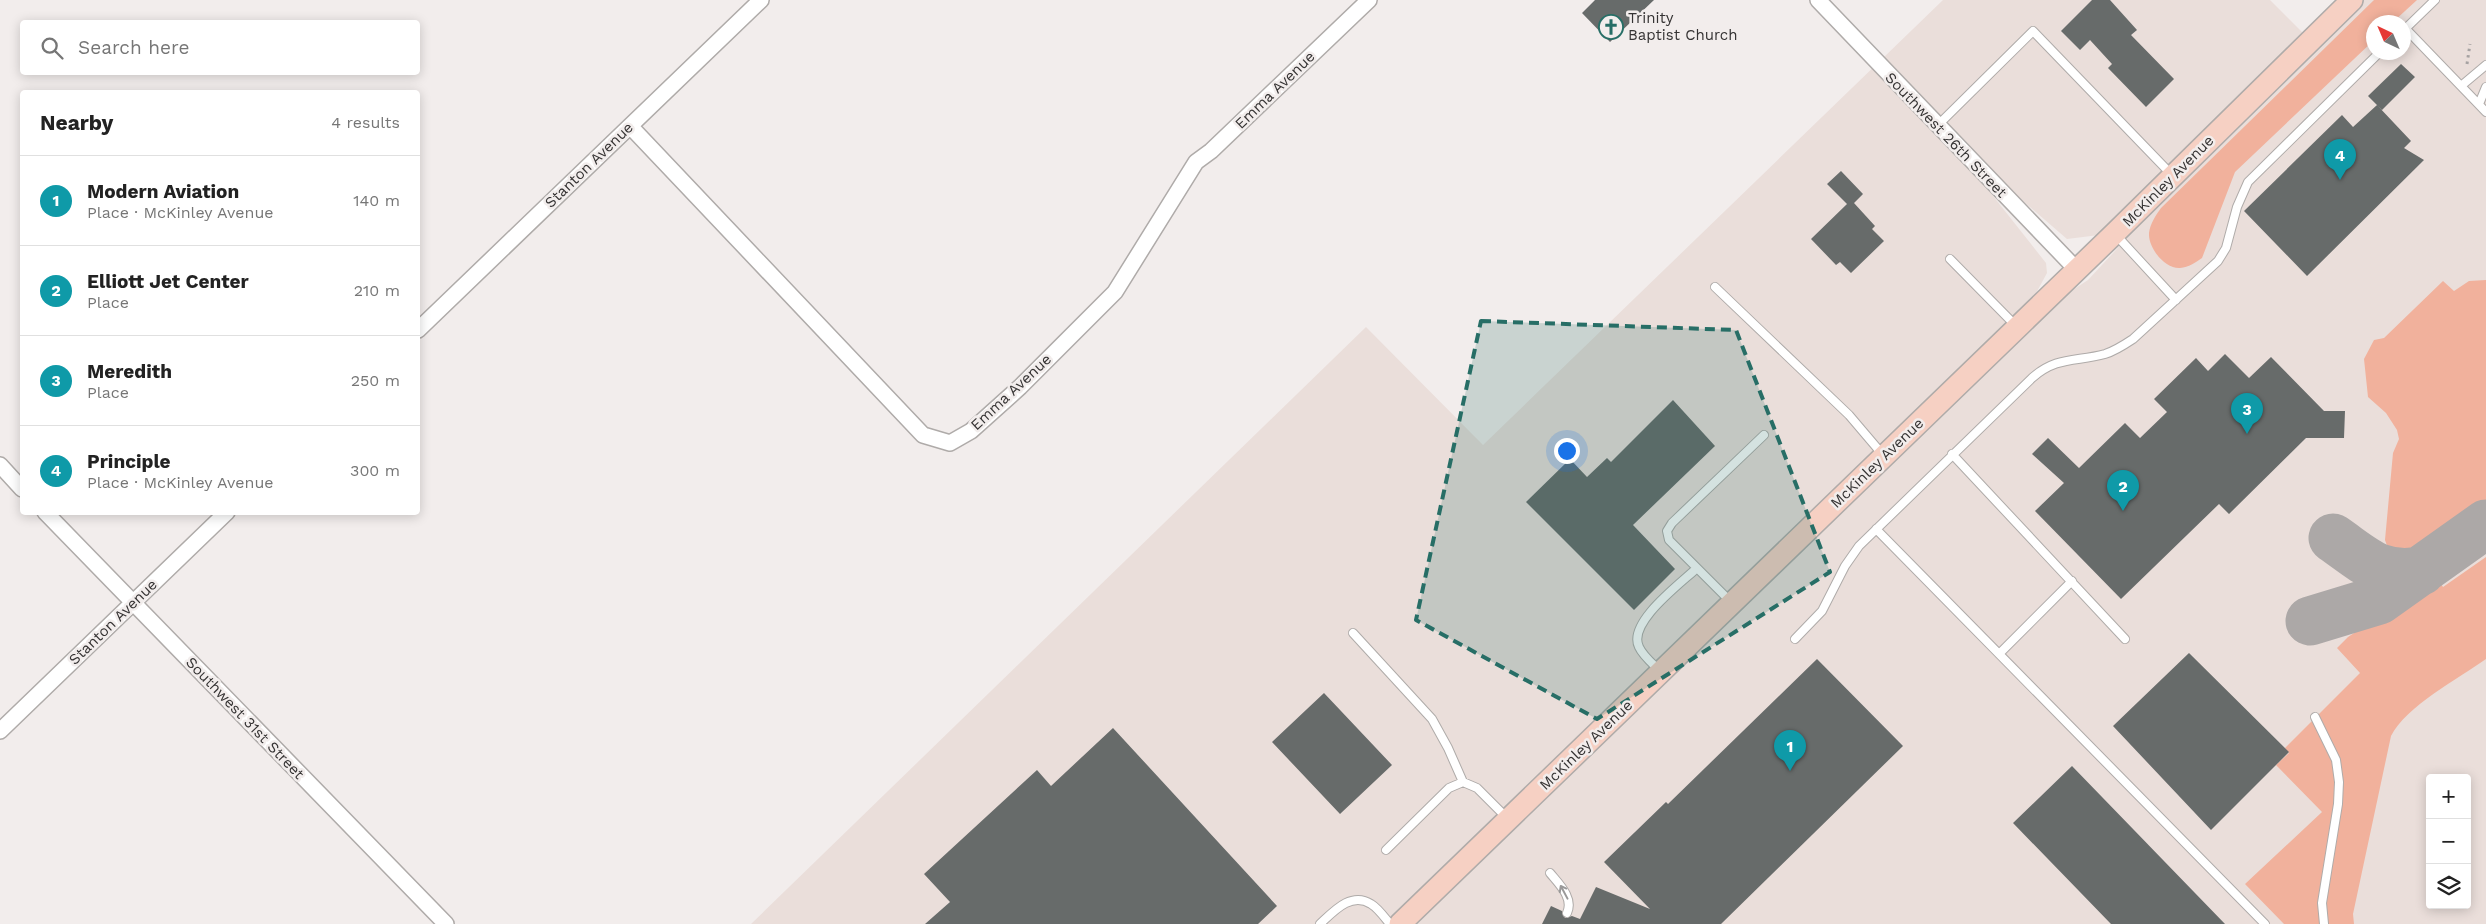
<!DOCTYPE html>
<html lang="en">
<head>
<meta charset="utf-8">
<style>
  body { margin:0; font-family:"Work Sans",sans-serif; background:#f2f2f2; color:#222 }
  .controls { position:absolute; right:15px; bottom:15px; display:grid; overflow:hidden; border-radius:5px; box-shadow:0 2px 12px #0003 }
  .controls button { width:45px; height:45px; display:grid; place-items:center; padding:0; border:0; border-bottom:1px solid #e0e0e0; background:#fff; color:#222; font:25px sans-serif }
  .compass { position:absolute; left:2366px; top:15px; width:45px; height:45px; border-radius:50%; background:#fff; box-shadow:0 2px 12px #0003; rotate:316deg }
  .you { position:absolute; left:1566px; top:450px; width:18px; height:18px; margin:-12px; border:4px solid #fff; border-radius:50%; background:#1a73e8; box-shadow:0 0 0 8px #1a73e833 }
  .badge { display:grid; place-items:center; width:32px; height:32px; border-radius:50%; background:#0b8043; color:#fff; font-size:16px; font-weight:700 }
  .pin { position:absolute; translate:-50% -41px; filter:drop-shadow(0 1px 2px #0008) }
  .pin::after { content:''; position:absolute; top:26px; width:18px; height:15px; background:inherit; clip-path:polygon(0 0,100% 0,50% 100%) }
  .list { margin:0; padding:0; list-style:none }
  h2 { display:flex; justify-content:space-between; align-items:center; height:65px; margin:0; padding:0 20px; font-size:21px }
  h2 small { font-size:16px; font-weight:400; color:#767676 }
  .list li { display:grid; grid-template-columns:32px 1fr auto; gap:15px; align-items:center; box-sizing:border-box; height:90px; padding:0 20px; border-top:1px solid #e0e0e0 }
  .list b { display:block; font-size:19px; white-space:nowrap }
  .list p { margin:0; font-size:16px; white-space:nowrap; color:#767676 }
  .list em { font-size:16px; font-style:normal; color:#767676 }
  .icon { flex:none; width:28px; height:28px; fill:none; stroke:currentColor; stroke-width:2; stroke-linecap:round; stroke-linejoin:round }
  .map { position:relative; flex:none; width:2486px; height:924px; overflow:hidden }
  .search { position:absolute; background:#fff; box-shadow:0 2px 12px #0003; left:20px; top:20px; width:400px; height:55px; display:flex; align-items:center; gap:12px; box-sizing:border-box; padding:0 18px; border-radius:5px; color:#767676; font-size:19px }
  .panel { position:absolute; background:#fff; box-shadow:0 2px 12px #0003; left:20px; top:90px; width:400px; height:425px; border-radius:5px }
  .map>svg:first-child { display:block }
</style>
</head>
<body>
<div class="map">
<svg width="2486" height="924" viewBox="0 0 2486 924">
  <rect width="100%" height="100%" fill="#f2edec"/>
  <!-- built -->
  <path fill="#eadeda" fill-rule="evenodd" d="M1943,0H2270L2310,40L2352,0H2486V924H751L1366,327L1483,445ZM2374,22H2404V52H2374ZM2299,53L2088,280L2018,326L2047,273L2046,263L1940,129L2067,239L2115,233ZM2430,778H2467V905H2430Z"/>
  <!-- green -->
  <path fill="#f1b19c" d="M2374,0H2417L2393,22H2374L2373,41L2235,172L2202,258C2195,263 2189,267 2180,268C2165,269 2148,248 2149,233C2150,224 2156,215 2161,208Z
    M2486,280V505L2421,555C2404,560 2390,558 2385,540L2393,453L2399,439L2397,430L2386,413L2368,397L2364,359L2374,340L2384,338L2443,281L2454,291L2469,281Z
    M2486,557V659C2458,679 2406,706 2391,736L2353,914L2354,924H2284L2245,884L2322,812L2276,765L2289,753L2285,748L2360,673L2337,648L2348,637L2437,578L2443,587Z"/>
  <g fill="none" stroke-linecap="round" stroke-linejoin="round">
    <!-- taxiway -->
    <path stroke="#aca8a7" stroke-width="49" d="M2333,538C2365,560 2380,578 2421,571
      M2310,621L2379,600L2486,524"/>
  </g>
  <!-- building -->
  <path fill="#676b6a" d="M1595,0H1654L1610,42L1582,13Z
    M2092,0H2110L2137,30L2131,35L2174,79L2146,107L2108,68L2112,64L2090,40L2080,50L2061,31Z
    M2401,64L2415,77L2382,110L2368,96Z
    M2377,105L2411,141L2404,148L2424,160L2307,276L2244,211L2342,115L2353,127Z
    M1841,171L1863,194L1854,203L1875,226L1872,229L1884,241L1851,273L1840,262L1836,265L1811,239L1847,204L1827,184Z
    M2225,354L2249,378L2271,357L2324,411H2345L2344,438H2306L2229,514L2219,504L2121,599L2035,511L2064,483L2032,454L2048,438L2079,468L2125,423L2140,438L2167,412L2154,399L2196,358L2208,371Z
    M1673,400L1715,446L1633,525L1675,569L1634,610L1526,502L1570,459L1587,477L1607,458L1611,462Z
    M2189,653L2289,752L2211,830L2113,726Z
    M1817,659L1903,746L1721,924H1542L1551,906L1562,911L1565,918L1572,916L1580,919L1596,887L1650,909L1604,862L1666,802L1668,804Z
    M1324,693L1392,765L1340,814L1272,742Z
    M1113,728L1277,906L1258,924H925L950,902L924,874L1037,770L1051,786Z
    M2072,766L2225,924H2111L2013,823Z"/>
  <g fill="none" stroke-linecap="round" stroke-linejoin="round">
    <defs>
      <path id="lane" d="M2405,28L2486,112
        M2404,30L2435,0
        M2461,86L2486,65
        M2479,104L2486,87
        M1938,125L2033,31L2171,174
        M2116,235L2176,300
        M1950,259L2017,327
        M1715,287L1849,415L1883,455
        M1952,454L2125,639
        M1876,529L2265,924
        M1731,602L1669,540L1667,531L1672,523L1764,435
        M1353,633L1432,719L1448,748L1463,782
        M1795,639L1822,611L1845,566L1859,546L2032,378C2057,356 2076,362 2105,354C2115,351 2124,345 2133,339L2218,261L2226,248L2237,207L2248,182L2380,52
        M1999,654L2072,581
        M1660,671C1653,664 1643,656 1639,647C1627,623 1680,584 1697,568
        M2315,717L2336,760L2339,782L2338,804L2322,903L2324,924
        M1386,850L1449,788L1463,782L1477,788L1508,819
        M1550,873C1559,884 1574,898 1567,913
        M1320,924C1333,912 1351,891 1371,904C1378,908 1385,918 1390,924"/>
      <path id="street" d="M1818,0L2076,269
        M630,126L923,435L950,443L971,431L1020,387L1115,292L1196,162L1211,151L1369,0
        M418,330L761,0
        M0,465L22,489
        M45,512L446,924
        M0,731L227,512"/>
      <path id="secondary" d="M1400,924L2115,233L2352,0"/>
    </defs>
    <!-- lane casing -->
    <use href="#lane" stroke="#afaba9" stroke-width="10"/>
    <!-- street casing -->
    <use href="#street" stroke="#afaba9" stroke-width="18"/>
    <!-- secondary casing -->
    <use href="#secondary" stroke="#afaba9" stroke-width="24"/>
    <!-- path -->
    <path stroke="#a6a2a2" stroke-width="3" stroke-dasharray="2.5 4" stroke-linecap="butt" d="M2467,64L2470,44"/>
    <!-- lane -->
    <use href="#lane" stroke="#fff" stroke-width="8"/>
    <!-- street -->
    <use href="#street" stroke="#fff" stroke-width="15"/>
    <!-- secondary -->
    <use href="#secondary" stroke="#f6d0c3" stroke-width="21"/>
  </g>
  <!-- one-way arrows -->
  <defs><path id="oneway-shaft" d="M-6 0H5M1.5-3L5.5 0L1.5 3" fill="none" stroke-width="1.6" stroke-linecap="round" stroke-linejoin="round" transform="scale(1.25)"/></defs>
  <use stroke="#9a9999" href="#oneway-shaft" transform="translate(1564 892) rotate(-118)"/>
  <!-- marked area -->
  <path fill="#276e66" fill-opacity="0.2" stroke="#276e66" stroke-width="4" stroke-dasharray="10 6" stroke-linejoin="round" d="M1481,321L1736,330L1830,572L1597,719L1416,620Z"/>
  <!-- icons -->
  <defs>
    <symbol id="church-ring" viewBox="-11 -11 22 22"><circle r="9.5" fill="#f2edec" stroke="#276e66" stroke-width="1.5"/><path d="M-1.2-6h2.4v3.5h3.3v2.4h-3.3V6h-2.4V-.1h-3.3v-2.4h3.3Z" fill="#276e66"/></symbol>
  </defs>
  <g fill-rule="evenodd">
    <use href="#church-ring" x="1597" y="13" width="28" height="28"/>
  </g>
  <g text-anchor="middle" dominant-baseline="central" stroke-width="5" stroke-linejoin="round" paint-order="stroke">
    <!-- poi labels -->
    <g font-size="15" fill="#353333" stroke="#f2edec" text-anchor="start">
      <text x="1628" y="18">Trinity<tspan x="1628" dy="17">Baptist Church</tspan></text>
    </g>
    <!-- street labels -->
    <g font-size="15" fill="#353333" stroke="#f2edec">
      <text transform="translate(1275 90) rotate(-44)">Emma Avenue</text>
      <text transform="translate(1946 135) rotate(46)">Southwest 26th Street</text>
      <text transform="translate(589 165) rotate(-44)">Stanton Avenue</text>
      <text transform="translate(2168 181) rotate(-45)">McKinley Avenue</text>
      <text transform="translate(1011 392) rotate(-43)">Emma Avenue</text>
      <text transform="translate(1877 463) rotate(-44)">McKinley Avenue</text>
      <text transform="translate(113 622) rotate(-44)">Stanton Avenue</text>
      <text transform="translate(245 718) rotate(46)">Southwest 31st Street</text>
      <text transform="translate(1586 745) rotate(-44)">McKinley Avenue</text>
    </g>
  </g>
</svg>
<div class="controls">
<button>+</button>
<button>−</button>
<button><svg class="icon" aria-label="layers" viewBox="0 0 24 24"><path d="M12 4l9 5-9 5-9-5zM3 14l9 5 9-5"/></svg></button>
</div>
<svg class="compass" viewBox="-18 -18 36 36"><path d="M0-13l5 13h-10z" fill="#e53935"/><path d="M0 13l5-13h-10z" fill="#767676"/></svg>
<div class="you"></div>
<div class="pin badge" style="left:1790px;top:771px;background:#0f9aa8">1</div>
<div class="pin badge" style="left:2123px;top:511px;background:#0f9aa8">2</div>
<div class="pin badge" style="left:2247px;top:434px;background:#0f9aa8">3</div>
<div class="pin badge" style="left:2340px;top:180px;background:#0f9aa8">4</div>
<div class="search"><svg class="icon" aria-label="search" viewBox="0 0 24 24"><circle cx="10" cy="10" r="6"/><path d="M15 15l6 6"/></svg>Search here</div>
<section class="panel">
<h2>Nearby<small>4 results</small></h2>
<ul class="list">
<li><span class="badge" style="background:#0f9aa8">1</span><div><b>Modern Aviation</b><p>Place · McKinley Avenue</p></div><em>140 m</em></li>
<li><span class="badge" style="background:#0f9aa8">2</span><div><b>Elliott Jet Center</b><p>Place</p></div><em>210 m</em></li>
<li><span class="badge" style="background:#0f9aa8">3</span><div><b>Meredith</b><p>Place</p></div><em>250 m</em></li>
<li><span class="badge" style="background:#0f9aa8">4</span><div><b>Principle</b><p>Place · McKinley Avenue</p></div><em>300 m</em></li>
</ul>
</section>
</div>
</body>
</html>
